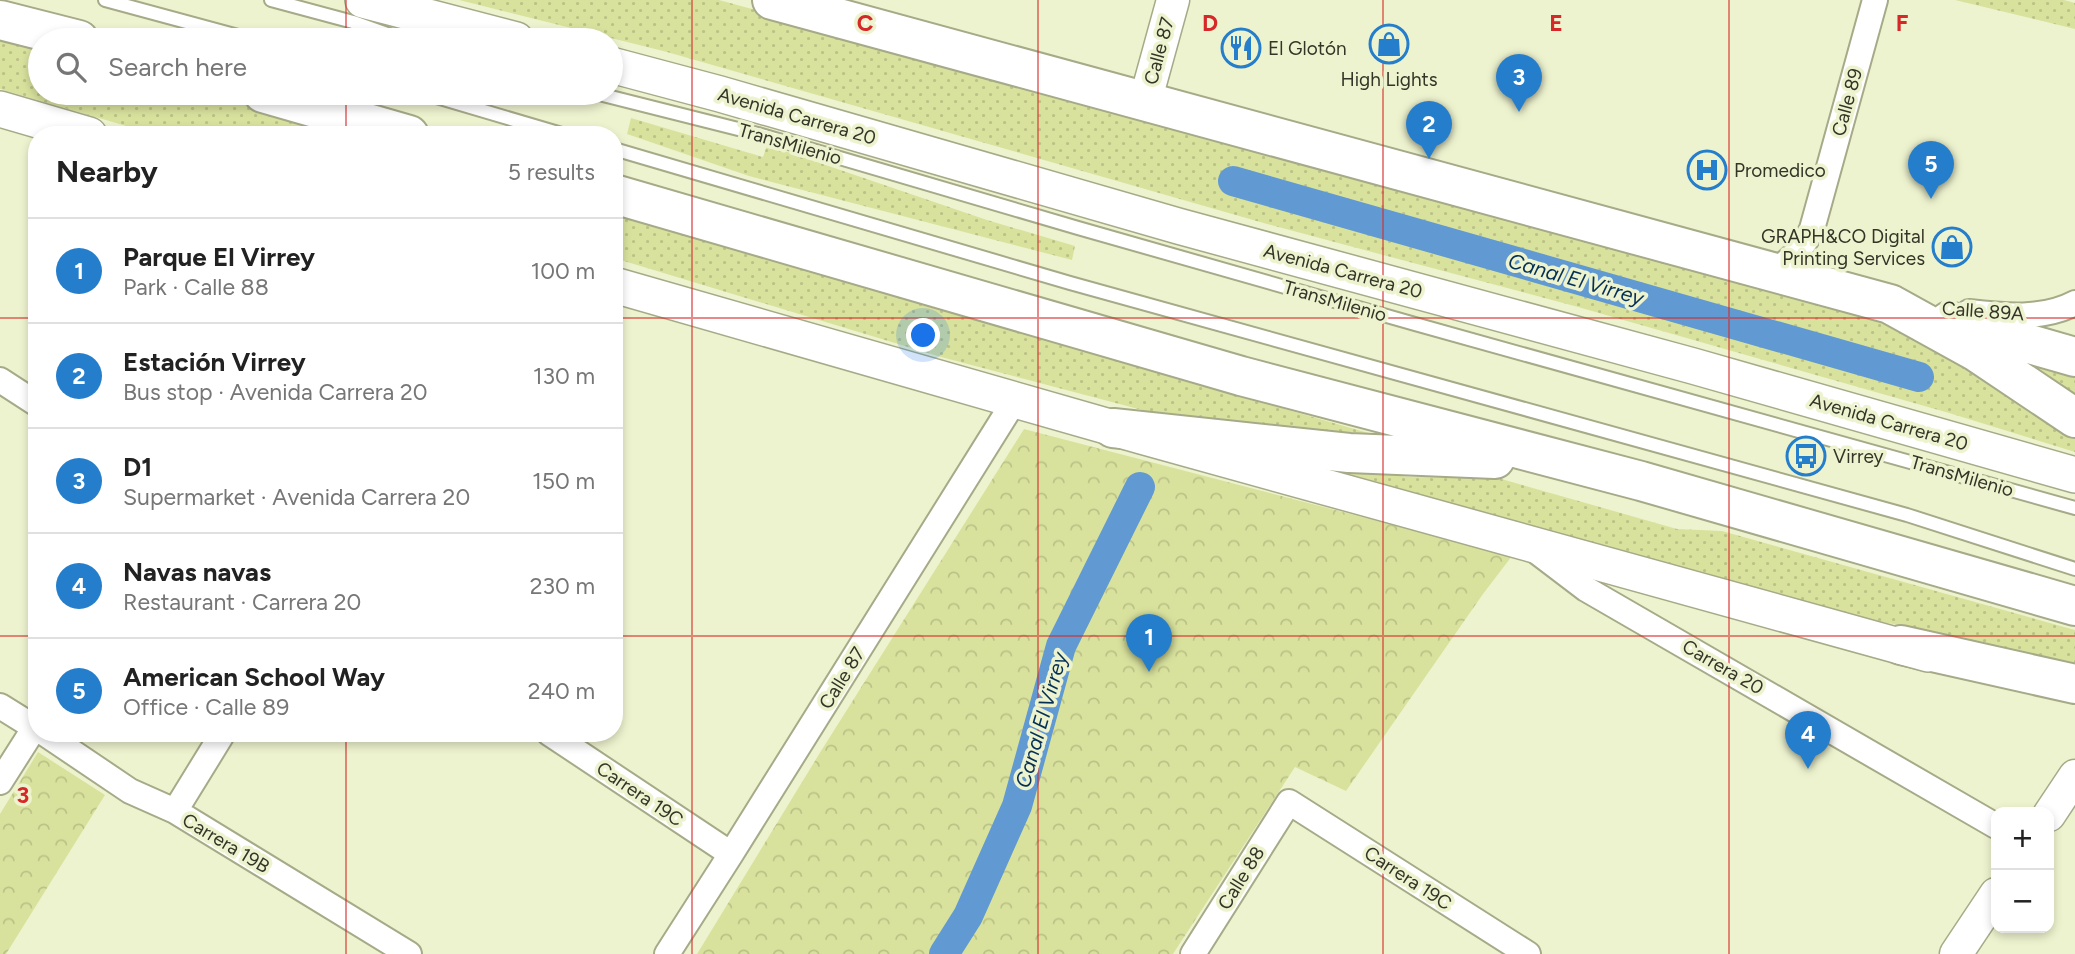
<!DOCTYPE html>
<html lang="en">
<head>
<meta charset="utf-8">
<style>
  body { margin:0; font-family:Figtree,sans-serif; background:#f2f2f2; color:#222 }
  .controls { position:absolute; right:21px; bottom:21px; display:grid; overflow:hidden; border-radius:14px; box-shadow:0 4px 10px #0003 }
  .controls button { width:63px; height:63px; display:grid; place-items:center; padding:0; border:0; border-bottom:2px solid #e0e0e0; background:#fff; color:#222; font:35px sans-serif }
  .you { position:absolute; left:924px; top:336px; width:24px; height:24px; margin:-18px; border:5px solid #fff; border-radius:50%; background:#1a73e8; box-shadow:0 0 0 10px #1a73e833 }
  .badge { display:grid; place-items:center; width:46px; height:46px; border-radius:50%; background:#247ecb; color:#fff; font-size:23px; font-weight:700 }
  .pin { position:absolute; translate:-50% -58px; filter:drop-shadow(0 2px 4px #0008) }
  .pin::after { content:''; position:absolute; top:37px; width:24px; height:21px; background:inherit; clip-path:polygon(0 0,100% 0,50% 100%) }
  .list { margin:0; padding:0; list-style:none }
  h2 { display:flex; justify-content:space-between; align-items:center; height:91px; margin:0; padding:0 28px; font-size:30px }
  h2 small { font-size:23px; font-weight:400; color:#767676 }
  .list li { display:grid; grid-template-columns:46px 1fr auto; gap:21px; align-items:center; box-sizing:border-box; height:105px; padding:0 28px; border-top:2px solid #e0e0e0 }
  .list b { display:block; font-size:26px; white-space:nowrap }
  .list p { margin:0; font-size:23px; white-space:nowrap; color:#767676 }
  .list em { font-size:23px; font-style:normal; color:#767676 }
  .icon { flex:none; width:38px; height:38px; fill:none; stroke:currentColor; stroke-width:2; stroke-linecap:round; stroke-linejoin:round }
  .map { position:relative; flex:none; width:2075px; height:954px; overflow:hidden }
  .search { position:absolute; background:#fff; box-shadow:0 4px 10px #0003; left:28px; top:28px; width:595px; height:77px; display:flex; align-items:center; gap:18px; box-sizing:border-box; padding:0 24px; border-radius:38px; color:#767676; font-size:26px }
  .panel { position:absolute; background:#fff; box-shadow:0 4px 10px #0003; left:28px; top:126px; width:595px; height:616px; border-radius:28px }
  .map>svg:first-child { display:block }
</style>
</head>
<body>
<div class="map">
<svg width="2075" height="954" viewBox="0 0 2075 954">
  <defs>
    <pattern id="grass-dots" width="8" height="8" patternUnits="userSpaceOnUse" patternTransform="scale(1.75)"><rect width="8" height="8" fill="#d9e29d"/><path d="M2 2h.1M6 6h.1" fill="none" stroke="#bbc287" stroke-width="1.8" stroke-linecap="round"/></pattern>
    <pattern id="park-crowns" width="20" height="18" patternUnits="userSpaceOnUse" patternTransform="scale(1.75)"><rect width="20" height="18" fill="#d9e29d"/><path d="M2 6a3 3 0 1 1 6 0M12 15a3 3 0 1 1 6 0" fill="none" stroke="#bbc287"/></pattern>
  </defs>
  <rect width="100%" height="100%" fill="#eef3cf"/>
  <!-- grass -->
  <path fill="url(#grass-dots)" d="M459,0H719L1649,251L1912,331L2075,438V452L1949,413L1578,307L1267,224L667,52Z
    M1955,0H2064L2075,3V29Z
    M0,30L40,40V93H228L368,135H157L0,89Z
    M631,118L763,157L767,145L987,220L1075,246L1072,260L749,176L627,134Z
    M614,210L1079,350L1400,442L1180,420L941,357L614,258Z
    M1997,345L2075,369V401Z
    M1253,460L1410,477L1498,478L1677,529L1722,531L2075,630V672L1918,628L1807,610Z"/>
  <!-- park -->
  <path fill="url(#park-crowns)" d="M1024,429L1512,556L1483,594L1346,791L1295,767L1173,954H697L821,751Z
    M38,752L105,795L6,954H0V814Z"/>
  <g fill="none" stroke-linecap="round" stroke-linejoin="round">
    <!-- canal -->
    <path stroke="#619ad2" stroke-width="30" d="M1233,181L1919,377
      M944,954L968,916L1017,806L1061,646L1140,487"/>
    <defs>
      <path id="service" d="M105,0L253,40
        M271,0L353,22L404,40
        M423,93L565,135
        M595,93L758,134L1078,228L1415,324L2075,508
        M614,149L1070,283L1907,515L2075,569"/>
      <path id="minor" d="M1774,272C1792,259 1803,248 1812,229L1875,0
        M1969,312C2004,316 2043,320 2075,303
        M0,380L37,404
        M1536,551L1586,589L1996,826
        M0,706L37,729
        M44,733L130,791L175,811L409,954
        M549,733L731,854
        M0,782L35,727
        M175,811L223,733
        M667,954L731,854L1015,400
        M1193,954L1289,802L1528,954"/>
      <path id="tertiary" d="M1145,102L1173,0
        M2049,815L2075,776
        M1956,954L1996,894"/>
      <path id="secondary" d="M363,0L516,40
        M611,65L720,94L1178,226L1693,366L2075,475
        M0,109L89,135
        M614,285L1141,436L1928,654"/>
      <path id="primary" d="M1901,645L2075,684"/>
      <path id="trunk" d="M772,0L1890,304L1975,351L2075,418
        M0,20L79,40
        M263,93L409,135
        M614,194L1241,376L1641,481L2075,606
        M1949,321L2075,357
        M1113,428L1349,453L1495,459"/>
    </defs>
    <!-- service casing -->
    <use href="#service" stroke="#a6aa88" stroke-width="16"/>
    <!-- minor casing -->
    <use href="#minor" stroke="#a6aa88" stroke-width="28"/>
    <!-- tertiary casing -->
    <use href="#tertiary" stroke="#a6aa88" stroke-width="35"/>
    <!-- secondary casing -->
    <use href="#secondary" stroke="#a6aa88" stroke-width="38"/>
    <!-- primary casing -->
    <use href="#primary" stroke="#a6aa88" stroke-width="42"/>
    <!-- trunk casing -->
    <use href="#trunk" stroke="#a6aa88" stroke-width="42"/>
    <!-- service -->
    <use href="#service" stroke="#fff" stroke-width="12"/>
    <!-- minor -->
    <use href="#minor" stroke="#fff" stroke-width="24"/>
    <!-- tertiary -->
    <use href="#tertiary" stroke="#fff" stroke-width="32"/>
    <!-- secondary -->
    <use href="#secondary" stroke="#fff" stroke-width="35"/>
    <!-- primary -->
    <use href="#primary" stroke="#fff" stroke-width="38"/>
    <!-- trunk -->
    <use href="#trunk" stroke="#fff" stroke-width="38"/>
  </g>
  <!-- grid -->
  <path fill="none" stroke="#d62828" stroke-width="2" stroke-opacity="0.55" d="M346,0V40M692,0V954M1038,0V954M1383,0V954M1729,0V954M346,93V135M0,318H37M614,318H2075M0,636H37M614,636H2075M346,733V954"/>
  <!-- icons -->
  <defs>
    <symbol id="shop-ring" viewBox="-11 -11 22 22"><circle r="9.5" fill="#eef3cf" stroke="#247ecb" stroke-width="1.5"/><path d="M-5-2.5h2.3a2.7 3.5 0 0 1 5.4 0H5L5.5 6h-11ZM-1.5-2.5h3a1.5 2.3 0 0 0-3 0Z" fill="#247ecb"/></symbol>
    <symbol id="restaurant-ring" viewBox="-11 -11 22 22"><circle r="9.5" fill="#eef3cf" stroke="#247ecb" stroke-width="1.5"/><path d="M-5-6h1v4h1v-4h1v4h1v-4h1v5L-1.5 .5V6h-2V.5L-5-1ZM5-6V6H3V1.5H1.5Q1.5-4 5-6Z" fill="#247ecb"/></symbol>
    <symbol id="hospital-ring" viewBox="-11 -11 22 22"><circle r="9.5" fill="#eef3cf" stroke="#247ecb" stroke-width="1.5"/><path d="M-5-5h3v3.5h4V-5h3V5h-3V1.5h-4V5h-3Z" fill="#247ecb"/></symbol>
    <symbol id="bus-ring" viewBox="-11 -11 22 22"><circle r="9.5" fill="#eef3cf" stroke="#247ecb" stroke-width="1.5"/><path d="M-5-6H5V4H4V6H2V4H-2V6H-4V4H-5ZM-3.5-4V0h7V-4ZM-3.5 1.2v1.5H-2V1.2ZM2 1.2v1.5H3.5V1.2Z" fill="#247ecb"/></symbol>
  </defs>
  <g fill-rule="evenodd">
    <use href="#shop-ring" x="1367" y="22" width="44" height="44"/>
    <use href="#restaurant-ring" x="1219" y="26" width="44" height="44"/>
    <use href="#hospital-ring" x="1685" y="148" width="44" height="44"/>
    <use href="#shop-ring" x="1930" y="225" width="44" height="44"/>
    <use href="#bus-ring" x="1784" y="434" width="44" height="44"/>
  </g>
  <g text-anchor="middle" dominant-baseline="central" stroke-width="7" stroke-linejoin="round" paint-order="stroke">
    <!-- poi labels -->
    <g font-size="19" fill="#333527" stroke="#eef3cf" text-anchor="start">
      <text x="1268" y="48">El Glotón</text>
      <text x="1389" y="79" text-anchor="middle">High Lights</text>
      <text x="1734" y="170">Promedico</text>
      <text x="1925" y="236" text-anchor="end">GRAPH&amp;CO Digital<tspan x="1925" dy="22">Printing Services</tspan></text>
      <text x="1833" y="456">Virrey</text>
    </g>
    <!-- street labels -->
    <g font-size="19" fill="#333527" stroke="#eef3cf">
      <text transform="translate(1159 51) rotate(-75)">Calle 87</text>
      <text transform="translate(1847 102) rotate(-75)">Calle 89</text>
      <text transform="translate(797 116) rotate(16)">Avenida Carrera 20</text>
      <text transform="translate(790 144) rotate(16)">TransMilenio</text>
      <text transform="translate(1343 271) rotate(15)">Avenida Carrera 20</text>
      <text transform="translate(1335 301) rotate(16)">TransMilenio</text>
      <text transform="translate(1983 311) rotate(4)">Calle 89A</text>
      <text transform="translate(1889 422) rotate(16)">Avenida Carrera 20</text>
      <text transform="translate(1962 476) rotate(16)">TransMilenio</text>
      <text transform="translate(1723 667) rotate(30)">Carrera 20</text>
      <text transform="translate(842 678) rotate(-58)">Calle 87</text>
      <text transform="translate(640 794) rotate(34)">Carrera 19C</text>
      <text transform="translate(226 843) rotate(31)">Carrera 19B</text>
      <text transform="translate(1241 878) rotate(-58)">Calle 88</text>
      <text transform="translate(1408 878) rotate(33)">Carrera 19C</text>
    </g>
    <!-- water labels -->
    <g font-size="21" font-style="italic" fill="#043055" stroke="#eef3cf">
      <text transform="translate(1576 279) rotate(16)">Canal El Virrey</text>
      <text transform="translate(1041 720) rotate(-74)">Canal El Virrey</text>
    </g>
  </g>
  <g font-size="23" text-anchor="middle" font-weight="bold" fill="#d62828" stroke="#eef3cf" stroke-width="7" stroke-linejoin="round" paint-order="stroke">
    <text x="865" y="31">C</text>
    <text x="1210" y="31">D</text>
    <text x="1556" y="31">E</text>
    <text x="1902" y="31">F</text>
    <text x="23" y="803">3</text>
  </g>
</svg>
<div class="controls">
<button>+</button>
<button>−</button>
</div>
<div class="you"></div>
<div class="pin badge" style="left:1149px;top:672px">1</div>
<div class="pin badge" style="left:1429px;top:159px">2</div>
<div class="pin badge" style="left:1519px;top:112px">3</div>
<div class="pin badge" style="left:1808px;top:769px">4</div>
<div class="pin badge" style="left:1931px;top:199px">5</div>
<div class="search"><svg class="icon" aria-label="search" viewBox="0 0 24 24"><circle cx="10" cy="10" r="6"/><path d="M15 15l6 6"/></svg>Search here</div>
<section class="panel">
<h2>Nearby<small>5 results</small></h2>
<ul class="list">
<li><span class="badge">1</span><div><b>Parque El Virrey</b><p>Park · Calle 88</p></div><em>100 m</em></li>
<li><span class="badge">2</span><div><b>Estación Virrey</b><p>Bus stop · Avenida Carrera 20</p></div><em>130 m</em></li>
<li><span class="badge">3</span><div><b>D1</b><p>Supermarket · Avenida Carrera 20</p></div><em>150 m</em></li>
<li><span class="badge">4</span><div><b>Navas navas</b><p>Restaurant · Carrera 20</p></div><em>230 m</em></li>
<li><span class="badge">5</span><div><b>American School Way</b><p>Office · Calle 89</p></div><em>240 m</em></li>
</ul>
</section>
</div>
</body>
</html>
